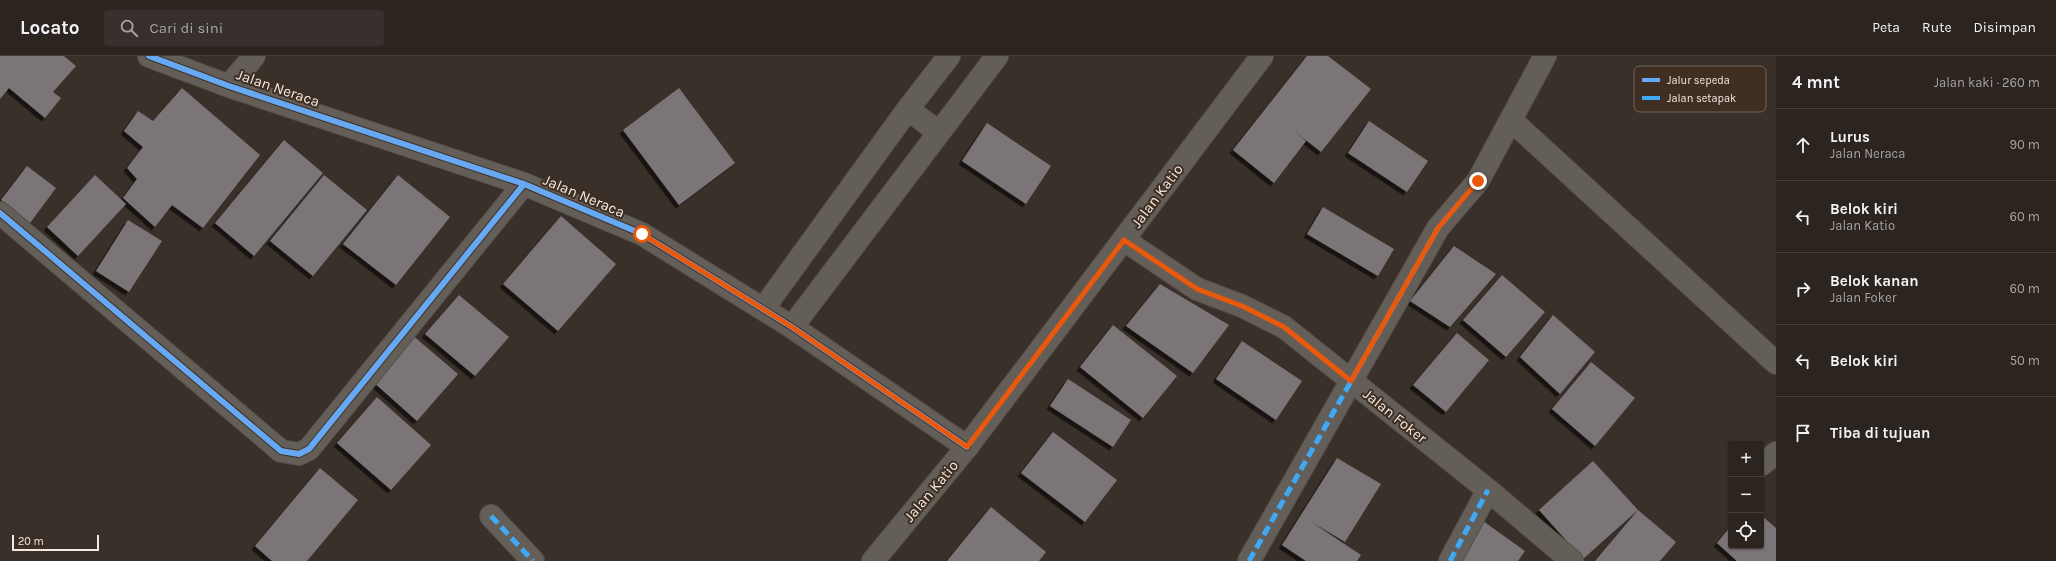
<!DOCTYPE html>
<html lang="id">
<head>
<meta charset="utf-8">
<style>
  body { margin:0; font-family:Karla,sans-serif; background:#37302c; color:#f1f3f6 }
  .controls { position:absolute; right:12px; bottom:12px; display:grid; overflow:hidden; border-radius:4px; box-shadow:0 1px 3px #0004 }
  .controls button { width:36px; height:36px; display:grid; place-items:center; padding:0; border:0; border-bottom:1px solid #47413d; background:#2b241f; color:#f1f3f6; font:20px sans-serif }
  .scale { position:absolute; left:12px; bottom:10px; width:87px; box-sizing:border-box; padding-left:4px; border:2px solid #f3e9e1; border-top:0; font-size:11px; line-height:14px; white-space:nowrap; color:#f3e9e1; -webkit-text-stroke:3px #3f2f23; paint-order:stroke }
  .stop { position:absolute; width:12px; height:12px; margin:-9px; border:3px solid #ea580c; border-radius:50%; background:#fff }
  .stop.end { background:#ea580c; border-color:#fff; box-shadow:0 1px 4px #0008 }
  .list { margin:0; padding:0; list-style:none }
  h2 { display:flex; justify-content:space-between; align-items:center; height:52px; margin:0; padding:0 16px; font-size:17px }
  h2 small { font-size:13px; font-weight:400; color:#a6a4a4 }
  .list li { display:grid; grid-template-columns:26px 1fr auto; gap:12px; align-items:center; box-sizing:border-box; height:72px; padding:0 16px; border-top:1px solid #47413d }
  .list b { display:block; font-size:15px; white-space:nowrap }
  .list p { margin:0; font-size:13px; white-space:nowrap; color:#a6a4a4 }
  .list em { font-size:13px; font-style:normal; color:#a6a4a4 }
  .icon { flex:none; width:22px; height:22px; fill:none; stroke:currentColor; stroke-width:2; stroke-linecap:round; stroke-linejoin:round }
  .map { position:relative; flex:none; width:1776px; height:505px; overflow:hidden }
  header { display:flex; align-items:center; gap:24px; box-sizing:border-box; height:56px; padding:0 20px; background:#2b241f; border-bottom:1px solid #47413d }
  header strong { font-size:19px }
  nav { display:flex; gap:22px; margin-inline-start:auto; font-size:14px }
  .search { width:280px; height:36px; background:#37302c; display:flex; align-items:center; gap:10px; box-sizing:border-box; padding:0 14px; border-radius:4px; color:#a6a4a4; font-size:15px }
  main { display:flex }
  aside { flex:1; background:#2b241f }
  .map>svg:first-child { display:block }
</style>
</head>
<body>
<header>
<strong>Locato</strong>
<div class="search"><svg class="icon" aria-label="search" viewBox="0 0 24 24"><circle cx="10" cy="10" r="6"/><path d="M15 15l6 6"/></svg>Cari di sini</div>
<nav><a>Peta</a><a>Rute</a><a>Disimpan</a></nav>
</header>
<main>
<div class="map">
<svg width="1776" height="505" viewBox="0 0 1776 505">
  <defs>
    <filter id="shadow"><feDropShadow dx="-3.5" dy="3.5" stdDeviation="0" flood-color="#0009"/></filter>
  </defs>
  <rect width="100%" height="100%" fill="#393029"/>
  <!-- building -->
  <path fill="#7c7578" filter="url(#shadow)" d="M0,0H64L76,10L53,36L61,42L45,62L9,32L0,43Z
    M1307,0H1328L1371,33L1321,96L1293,74L1306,85L1274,127L1233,94Z
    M182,32L260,99L203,172L172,149L155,171L123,142L137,123L127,112L143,91L124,75L138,55L153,65Z
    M679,32L735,107L679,149L623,74Z
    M1369,65L1428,105L1407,136L1348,97Z
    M987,67L1051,110L1026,148L962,105Z
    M284,84L323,117L254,200L215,167Z
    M27,110L56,132L30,167L1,144Z
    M95,119L126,148L78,200L47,171Z
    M324,119L367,154L313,220L270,185Z
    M398,119L450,161L396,229L343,188Z
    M1323,151L1394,193L1378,220L1307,178Z
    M561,160L616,208L558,275L503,228Z
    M128,164L162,185L129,236L96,215Z
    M1454,190L1496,218L1450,271L1410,245Z
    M1502,219L1545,256L1506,301L1463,264Z
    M1160,228L1229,269L1193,317L1126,270Z
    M459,239L509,281L475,320L425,278Z
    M1553,259L1595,296L1560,338L1520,301Z
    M1113,269L1177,320L1143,362L1080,311Z
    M1457,277L1489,304L1446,356L1413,329Z
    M411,278L458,318L417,365L371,324Z
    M1242,285L1302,325L1276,364L1216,323Z
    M1591,306L1635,342L1595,390L1552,353Z
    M1068,323L1131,364L1113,391L1050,350Z
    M377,341L431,389L391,434L337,387Z
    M1053,376L1117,424L1085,466L1021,417Z
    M1337,402L1381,428L1345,486L1310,465L1361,499L1357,505H1306L1282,489Z
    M1593,405L1638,454L1583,503L1539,454Z
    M320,412L358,444L307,505H272L255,490Z
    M991,451L1046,496L1039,505H947Z
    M1638,454L1676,486L1660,505H1595Z
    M1761,459L1776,472V505H1737L1717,487L1731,470V490H1761Z
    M1483,465L1525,495L1518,505H1454Z"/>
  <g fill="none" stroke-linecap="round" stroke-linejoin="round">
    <defs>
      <path id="minor" d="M149,0L229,30L524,128L642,178L792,271L967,391
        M229,30L254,0
        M908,53L938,76
        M1511,64L1776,307
        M0,157L281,395L299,398L309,393L524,128
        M1124,184L1197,233L1242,250L1284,271L1488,434L1572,505
        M763,253L908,53L949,0
        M792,271L997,0
        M1761,409L1776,397
        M491,460L533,505
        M873,505L967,391L1262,0
        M1249,505L1438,172L1478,125L1545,0
        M1450,505L1488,434"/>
    </defs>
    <!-- minor casing -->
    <use href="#minor" stroke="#564f48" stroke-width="24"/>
    <!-- minor -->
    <use href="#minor" stroke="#645e59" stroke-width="22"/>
    <!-- quiet -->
    <path stroke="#3fa9f5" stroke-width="5" stroke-dasharray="10 5" stroke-linecap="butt" d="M491,460L533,505
      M1249,505L1438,172L1460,146
      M1450,505L1488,434"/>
    <defs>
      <path id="cycleway" d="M149,0L229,30L524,128L642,178L792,271L967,391
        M0,157L281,395L299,398L309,393L524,128"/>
    </defs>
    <!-- cycleway casing -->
    <use href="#cycleway" stroke="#3f2f23" stroke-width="8"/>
    <!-- cycleway -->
    <use href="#cycleway" stroke="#66a8f1" stroke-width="6"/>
  </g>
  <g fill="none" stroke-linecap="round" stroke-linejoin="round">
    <!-- route -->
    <path stroke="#ea580c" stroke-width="5" d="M642,178L792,271L967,391L1124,184L1197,233L1242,250L1284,271L1351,325L1438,172L1478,125"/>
  </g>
  <g text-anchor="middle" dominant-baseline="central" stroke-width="4" stroke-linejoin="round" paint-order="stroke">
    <!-- street labels -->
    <g font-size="15" fill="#f3e9e1" stroke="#3f2f23">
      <text transform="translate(278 32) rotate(19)">Jalan Neraca</text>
      <text transform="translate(584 140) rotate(23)">Jalan Neraca</text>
      <text transform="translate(1157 140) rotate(-53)">Jalan Katio</text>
      <text transform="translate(1395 360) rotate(39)">Jalan Foker</text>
      <text transform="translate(931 435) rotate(-50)">Jalan Katio</text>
    </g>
  </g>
  <!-- legend -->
  <rect x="1634" y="10" width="132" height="46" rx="6" fill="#3f2f23" stroke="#75675c" stroke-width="1"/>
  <rect x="1642" y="22" width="18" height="4" fill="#66a8f1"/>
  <rect x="1642" y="40" width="18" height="4" fill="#3fa9f5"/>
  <g font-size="11" fill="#f3e9e1">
    <text x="1667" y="28">Jalur sepeda</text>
    <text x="1667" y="46">Jalan setapak</text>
  </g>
</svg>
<div class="controls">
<button>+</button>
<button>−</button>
<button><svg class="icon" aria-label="locate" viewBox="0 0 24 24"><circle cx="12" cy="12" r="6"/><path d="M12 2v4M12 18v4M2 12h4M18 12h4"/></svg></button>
</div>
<div class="scale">20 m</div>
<div class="stop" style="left:642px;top:178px"></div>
<div class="stop end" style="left:1478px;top:125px"></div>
</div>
<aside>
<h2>4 mnt<small>Jalan kaki · 260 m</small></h2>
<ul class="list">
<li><svg class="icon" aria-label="ahead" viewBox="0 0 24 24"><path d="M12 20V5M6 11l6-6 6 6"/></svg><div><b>Lurus</b><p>Jalan Neraca</p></div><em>90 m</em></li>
<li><svg class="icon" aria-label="left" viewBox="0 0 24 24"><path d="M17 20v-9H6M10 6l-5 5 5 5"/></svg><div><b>Belok kiri</b><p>Jalan Katio</p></div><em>60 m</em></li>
<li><svg class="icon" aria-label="right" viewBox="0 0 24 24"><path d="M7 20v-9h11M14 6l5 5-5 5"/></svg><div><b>Belok kanan</b><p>Jalan Foker</p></div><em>60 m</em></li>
<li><svg class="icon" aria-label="left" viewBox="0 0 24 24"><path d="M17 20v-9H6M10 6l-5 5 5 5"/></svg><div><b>Belok kiri</b></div><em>50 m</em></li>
<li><svg class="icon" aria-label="arrive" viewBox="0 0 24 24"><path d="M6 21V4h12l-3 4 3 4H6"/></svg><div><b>Tiba di tujuan</b></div></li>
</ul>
</aside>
</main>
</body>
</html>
